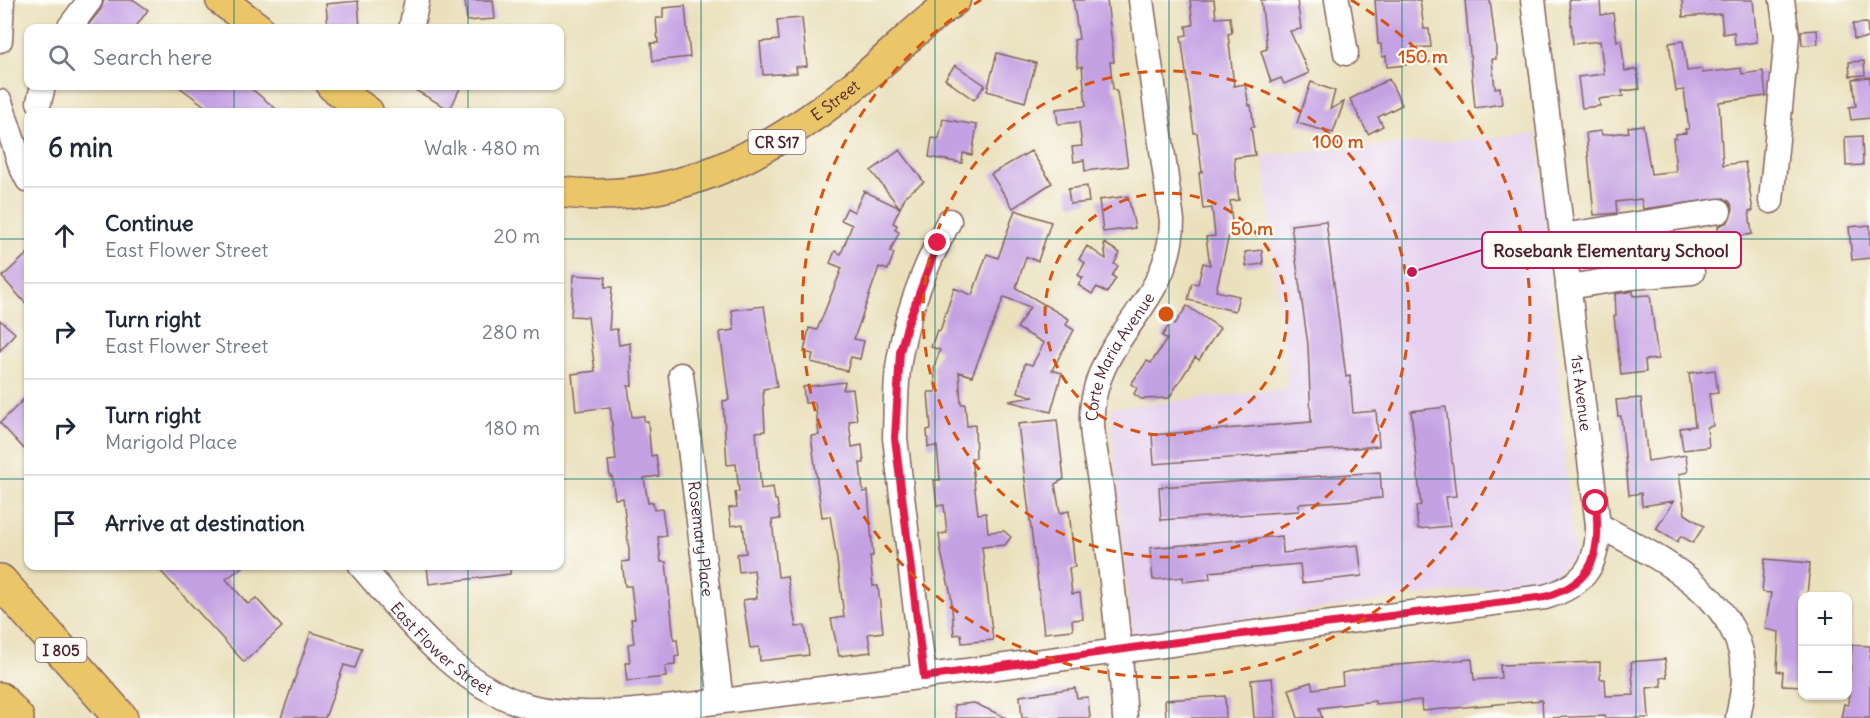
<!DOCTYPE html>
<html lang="en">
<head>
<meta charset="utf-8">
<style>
  body { margin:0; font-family:Delius,sans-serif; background:#f6f6f7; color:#1f2937 }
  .controls { position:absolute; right:18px; bottom:18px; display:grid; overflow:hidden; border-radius:12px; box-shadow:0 2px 4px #0004 }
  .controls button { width:54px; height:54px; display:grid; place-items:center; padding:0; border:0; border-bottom:2px solid #e0e1e3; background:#fff; color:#1f2937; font:30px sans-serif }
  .stop { position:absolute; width:18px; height:18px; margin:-14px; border:4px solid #e11d48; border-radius:50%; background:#fff }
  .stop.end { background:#e11d48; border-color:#fff; box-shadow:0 2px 6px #0008 }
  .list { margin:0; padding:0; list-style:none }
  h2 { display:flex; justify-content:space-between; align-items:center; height:78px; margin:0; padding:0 24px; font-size:26px }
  h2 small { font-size:20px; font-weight:400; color:#747a83 }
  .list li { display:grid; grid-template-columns:39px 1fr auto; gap:18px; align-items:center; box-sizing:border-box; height:96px; padding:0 24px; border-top:2px solid #e0e1e3 }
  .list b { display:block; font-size:22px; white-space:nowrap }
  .list p { margin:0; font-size:20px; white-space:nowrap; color:#747a83 }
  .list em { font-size:20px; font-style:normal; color:#747a83 }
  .icon { flex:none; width:33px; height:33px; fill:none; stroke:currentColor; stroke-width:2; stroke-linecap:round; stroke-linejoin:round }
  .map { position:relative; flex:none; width:1870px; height:718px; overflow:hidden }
  .search { position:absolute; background:#fff; box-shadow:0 2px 4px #0004; left:24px; top:24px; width:540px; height:66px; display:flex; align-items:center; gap:15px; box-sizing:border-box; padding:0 21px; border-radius:12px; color:#747a83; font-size:22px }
  .panel { position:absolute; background:#fff; box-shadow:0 2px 4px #0004; left:24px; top:108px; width:540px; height:462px; border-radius:12px }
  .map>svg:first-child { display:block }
</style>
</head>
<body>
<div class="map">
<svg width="1870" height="718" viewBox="0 0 1870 718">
  <rect width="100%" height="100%" fill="#fdfcf7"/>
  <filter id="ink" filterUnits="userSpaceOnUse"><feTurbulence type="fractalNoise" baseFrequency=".0167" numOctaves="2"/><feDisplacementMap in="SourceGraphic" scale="12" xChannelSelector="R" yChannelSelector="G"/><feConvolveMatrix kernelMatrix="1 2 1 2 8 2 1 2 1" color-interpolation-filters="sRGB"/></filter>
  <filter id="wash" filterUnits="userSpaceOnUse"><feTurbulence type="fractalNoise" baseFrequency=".008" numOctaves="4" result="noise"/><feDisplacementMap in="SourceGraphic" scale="24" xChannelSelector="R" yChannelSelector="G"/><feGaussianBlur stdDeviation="1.35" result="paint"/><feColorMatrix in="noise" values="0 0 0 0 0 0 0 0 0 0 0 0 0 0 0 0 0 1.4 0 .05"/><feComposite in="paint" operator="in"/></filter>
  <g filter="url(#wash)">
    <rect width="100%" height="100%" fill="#eae0bc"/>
    <!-- built -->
    <path fill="#e6d2f0" d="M1537,134L1574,554L1553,578L1132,634L1110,408L1288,389L1263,155Z"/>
    <g id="blocks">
      <!-- building -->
      <path fill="#c4a1e3" d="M104,0H134L148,10L135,28H86L101,9Z
        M465,0H493L495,19L467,21Z
        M1073,0H1107L1114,62H1110L1113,89L1117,92L1128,166L1085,171L1084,160L1074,162L1072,147L1082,146L1079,122L1058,124L1056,109L1086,106L1082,66L1078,67L1074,40L1079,39Z
        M1190,0H1214L1216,18L1230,17L1232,33L1228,34L1234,86L1245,84L1249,106L1251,105L1254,127H1251L1255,155L1234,158L1239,200L1230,201L1232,222L1216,291L1239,296L1235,311L1188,300L1192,283L1198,284L1203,263L1210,265L1206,237L1215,236L1212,208L1203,209L1199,173L1202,172L1197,133H1194L1181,36L1187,35L1186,26L1193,25Z
        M1261,0H1297L1301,29L1290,31L1309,73L1284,84L1281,78L1271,82L1261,51L1267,49Z
        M1375,0H1420L1424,29H1429L1431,47L1412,48L1413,58H1405L1406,65L1387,67L1386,56L1382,57L1381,44H1378Z
        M1465,0H1490L1496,48V59H1492L1495,88L1500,87L1502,104L1475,108Z
        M1569,0H1600L1601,15L1613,13L1617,41L1621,40L1625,71L1637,69L1640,89L1622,91L1623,96L1599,99L1600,106L1582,108L1578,77L1604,74L1600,41L1573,44Z
        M1682,0H1753L1757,42L1735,45L1734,32L1723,34L1721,14L1683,17Z
        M358,1L360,28H328L326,4Z
        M685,6L690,57L653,61L651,43H658L656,18H663V8Z
        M802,18L807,66L796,67L797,73L763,75L760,42L779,40L777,20Z
        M1867,23L1868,38L1854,39L1853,24Z
        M1817,30L1818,44L1802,45L1801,31Z
        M1683,41L1687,71L1702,69L1703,73L1741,68L1742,74L1763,71L1766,96L1719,102L1723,165L1745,162L1753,211H1749L1752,234L1719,239L1718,226L1728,222L1733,209L1730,202L1724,198L1643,209L1641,199L1616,202L1617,213L1594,215L1586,133L1601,131L1602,135L1629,132L1628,127L1643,125L1651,174L1676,171L1673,138H1676V134L1686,133L1685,129H1689L1684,90L1676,91L1669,43Z
        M997,53L1036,63L1025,102L987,91Z
        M1864,61L1865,75L1850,76L1849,62Z
        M955,65L985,85L974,100L945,79Z
        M1870,77V118L1851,120L1849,107L1856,106L1853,79Z
        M1389,79L1402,105L1378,117L1383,126L1368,134L1350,99Z
        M1311,82L1335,91L1330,109L1344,102L1333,133L1297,123Z
        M178,86H248L280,112H213Z
        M408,86H461L450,110Z
        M943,119L977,125L972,155L963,153L962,163L929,157L932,138L939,139Z
        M1862,136L1863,165L1846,166L1845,137Z
        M900,150L924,182L906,195L900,208L871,171Z
        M1031,151L1052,183L1013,208L991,174Z
        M1087,186L1089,202L1070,204L1068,189Z
        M864,191L900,208L893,223L897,225L895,230L899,232L890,252L894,253L888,270L879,267L854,339L864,341L860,359L851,357L847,371L811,362L813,354L804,352L809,328L817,330L842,268L830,263L835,251L841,254L852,225L841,220L847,208L854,212Z
        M1128,196L1135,228L1103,232L1099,200Z
        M1015,210L1051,222L1038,261L1026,257L1016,288L1069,319L1066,325L1074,330L1052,370L1062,373L1051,412L1008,401L1034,397L1018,392L1025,363L1032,365L1044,343L1017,328L1030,307L1004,297L972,376L959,372L961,404H965L967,426L975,425L976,458H971L978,514L986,513L988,532L1004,531L1011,537L1005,545L982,547L993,640L962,643L961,634L954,635L951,595L941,552L939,534L947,533L944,505L937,506L934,480H940L937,446L928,447L927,430L931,429L928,392H936L934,367L940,350L931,347L937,330L940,331L954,288L972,295L987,254L998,258Z
        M1326,221L1346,377L1350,376L1353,413L1376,411L1379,446L1154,464L1152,435L1311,422L1308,345L1291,225Z
        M1870,225V258L1852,260L1849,227Z
        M1104,243L1120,253L1114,264L1118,266L1112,276L1116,278L1107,293L1097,287L1092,294L1078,285L1083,278L1078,275L1085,263L1079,259L1087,246L1106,259Z
        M1262,250L1263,264L1246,266L1245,252Z
        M28,253V306L2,277Z
        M574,275L606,277L605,287H612L609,330L617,329L619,345L630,343L632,386H628L632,417L644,416V421H648L651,456L656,455L659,476L644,478L648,503L653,502L654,510L662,509L666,536L658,537L661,562H666L674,640L677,639L679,656L675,657V665L665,666L666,677L627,681L625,663H630L628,644L634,643L631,619H635L631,586H625L622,562L629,561V550L623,498L615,499L612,476L610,477L608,461L616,460L610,407L576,411L572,374L595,371L588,317L571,316Z
        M1633,291V296L1650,295L1658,359L1645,360L1646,372L1621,375L1614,316L1616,315L1615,294Z
        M764,306L777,387L763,389L765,431L756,432L761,489L773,487L775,500H777L780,519L772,520L778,577L787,576L796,627L805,626L809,655L760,661L759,647L750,648L743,600L757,598L754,570L739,572L737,554L746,553L743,524L731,526L729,508L737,507L735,492H739L736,464L727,465L723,401L729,400L720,332L734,330L732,310Z
        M1187,306L1220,328L1199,360L1195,357L1169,398L1141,399L1134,394L1137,388L1131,384L1147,361L1151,363L1167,339L1162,336L1171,322L1175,324Z
        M0,320L15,333L0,351Z
        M1715,370L1718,393L1709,394L1713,426L1707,427L1709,447L1683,450L1680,428L1695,426L1689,373Z
        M845,382L843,390L853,389L857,420L849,421L852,447L862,445L864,463H860L863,492L868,491L873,556H870L873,586H878L883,632L868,634L871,652L839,656L831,619L844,617L837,560L830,516L822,517L811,436L819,435L815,403H805L803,387Z
        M28,395V453L0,423Z
        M1641,398L1648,461L1686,455L1688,472L1679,474L1685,514L1704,526L1693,543L1681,536L1677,542L1656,529L1674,501L1642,506L1641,493L1629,495L1621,416H1618L1616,400Z
        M1446,407L1456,496L1446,497L1450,526L1418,529L1416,506L1421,505L1411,411Z
        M1057,420L1064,479L1055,484L1060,513L1069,511L1075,567L1069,568L1072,594L1080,593L1083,619L1072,620L1073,630L1044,633L1018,424Z
        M1380,472L1382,498L1299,504V511L1161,520L1159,487Z
        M1282,536L1283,553L1358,545L1362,576L1302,583L1300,564L1209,572L1210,579L1183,582V577L1153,580L1150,548Z
        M1765,559L1810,563L1807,596H1803V686L1782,685L1783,672L1777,671L1779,632L1765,629L1771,593L1762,592Z
        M156,566H244L226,579L248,604L256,598L282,627L244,662Z
        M427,566H510V574L429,584Z
        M311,632L362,648L355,668L344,665L325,718H281Z
        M1852,645L1870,646V718H1841L1844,704L1848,705Z
        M1472,659L1474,680L1501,678L1500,665L1600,662V679H1605L1606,696L1634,695L1631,662L1665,659L1667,677L1661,678L1662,686L1647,688L1649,718H1605V716L1543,718L1542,700L1422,711L1421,700L1375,704V701L1319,708L1322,718H1298L1289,689L1311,682L1313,689L1343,685L1342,673L1372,667Z
        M1272,678L1276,718H1254L1251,680Z
        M1075,688L1077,698L1088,697L1090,718H1022L1020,696Z
        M1225,696L1226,718H1166L1165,700Z
        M974,703L1007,718H956L954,705Z"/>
    </g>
  </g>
  <g filter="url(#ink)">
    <use href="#blocks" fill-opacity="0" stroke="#82635e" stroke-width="1.5"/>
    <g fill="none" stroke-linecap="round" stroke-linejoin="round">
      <defs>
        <g id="minor">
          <path d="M1337,0L1346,53"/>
          <path id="s1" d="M1533,0L1598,525C1658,557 1744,597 1744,677C1744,690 1740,705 1738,718"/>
          <path d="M412,24L417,0"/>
          <path d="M69,28L90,0"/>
          <path d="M0,40L2,0"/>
          <path d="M0,102L21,166L28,180"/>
          <path d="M39,102L43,86"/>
          <path d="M1771,201L1787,36L1782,0"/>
          <path d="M1562,236L1719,211"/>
          <path d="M1568,287L1632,277L1692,272"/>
          <path id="s2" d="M681,375L721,701"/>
          <path id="s3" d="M361,566C411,623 455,685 531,707C577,718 628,712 674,707C718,702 761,696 805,691C1052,662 1298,625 1545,597C1585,585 1598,565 1598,525"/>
          <path d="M924,677L895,438C896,409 895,378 901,350C909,307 928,260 949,221"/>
          <path id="s4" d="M1125,718C1120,644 1111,570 1102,496C1099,465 1087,428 1094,397C1107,329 1171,300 1172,221L1141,0"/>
        </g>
        <g id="major">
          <path d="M221,0L258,28"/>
          <path d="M332,86L368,112"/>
          <path id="s5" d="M560,192C677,207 774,151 861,80C893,54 921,23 955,0"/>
        </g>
        <path id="highway" d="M0,581L121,718
          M0,699L17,718"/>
      </defs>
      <!-- minor casing -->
      <use href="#minor" stroke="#82635e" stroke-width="27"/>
      <!-- major casing -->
      <use href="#major" stroke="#82635e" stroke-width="33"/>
      <!-- highway casing -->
      <use href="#highway" stroke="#82635e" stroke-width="36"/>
      <!-- minor -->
      <use href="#minor" stroke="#fff" stroke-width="24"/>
      <!-- major -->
      <use href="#major" stroke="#ebc669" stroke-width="30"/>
      <!-- highway -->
      <use href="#highway" stroke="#ebc669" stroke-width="33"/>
    </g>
  </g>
  <g fill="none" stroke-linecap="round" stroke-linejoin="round" filter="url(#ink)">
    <!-- route -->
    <path stroke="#e11d48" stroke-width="8" d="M938,243L907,326L900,352L895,438L924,677L1153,645L1545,597C1597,582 1600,552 1596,503"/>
  </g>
  <!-- grid -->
  <path fill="none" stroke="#0f766e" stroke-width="1.5" stroke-opacity="0.55" d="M234,0V28M468,0V28M701,0V718M935,0V718M1169,0V718M1402,0V718M1636,0V718M234,86V112M468,86V112M0,239H28M560,239H1870M0,479H28M560,479H1870M234,566V718M468,566V718"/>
  <!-- distance rings -->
  <g fill="none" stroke="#d8530f" stroke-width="3" stroke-dasharray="10 8">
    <circle cx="1166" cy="314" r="121"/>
    <circle cx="1166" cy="314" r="243"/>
    <path d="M1351 0A364 364 0 1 1 981 0"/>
  </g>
  <g text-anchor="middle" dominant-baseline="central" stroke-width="4.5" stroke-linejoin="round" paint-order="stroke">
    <!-- shield labels -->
    <g fill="#fdfcf7" stroke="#806168" stroke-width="1.5">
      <rect x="748.5" y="130" width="57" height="24" rx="4.5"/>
      <rect x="35.5" y="638" width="51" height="24" rx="4.5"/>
    </g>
    <g font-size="15" font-weight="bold" fill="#4a1f2b">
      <text x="777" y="142">CR S17</text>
      <text x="61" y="650">I 805</text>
    </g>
    <!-- street labels -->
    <g font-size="16" fill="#4a1f2b" stroke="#fdfcf7">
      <text stroke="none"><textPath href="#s5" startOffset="298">E Street</textPath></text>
      <text stroke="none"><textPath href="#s4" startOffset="370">Corte Maria Avenue</textPath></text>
      <text stroke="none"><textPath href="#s1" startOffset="396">1st Avenue</textPath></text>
      <text stroke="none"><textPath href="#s2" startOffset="165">Rosemary Place</textPath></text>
      <text stroke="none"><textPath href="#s3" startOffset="116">East Flower Street</textPath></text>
    </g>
  </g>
  <circle cx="1166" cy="314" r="9" fill="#d8530f" stroke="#fdfcf7" stroke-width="3"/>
  <g font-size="18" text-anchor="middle" font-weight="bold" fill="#d8530f" stroke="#fdfcf7" stroke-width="4.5" stroke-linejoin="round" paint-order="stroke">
    <text x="1423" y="63">150 m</text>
    <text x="1338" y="148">100 m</text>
    <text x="1252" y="235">50 m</text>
  </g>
  <!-- callouts -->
  <path fill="none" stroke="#c2185b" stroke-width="2" d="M1412 272L1482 250"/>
  <circle fill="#c2185b" stroke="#fdfcf7" stroke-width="2" cx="1412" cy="272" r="6"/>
  <rect fill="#fdfcf7" stroke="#c2185b" stroke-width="2" x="1482" y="232" width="259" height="36" rx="6"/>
  <g font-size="18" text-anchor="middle" font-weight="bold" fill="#4a1f2b">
    <text x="1611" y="257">Rosebank Elementary School</text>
  </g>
</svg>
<div class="controls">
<button>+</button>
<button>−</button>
</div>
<div class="stop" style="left:1596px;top:503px"></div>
<div class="stop end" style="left:938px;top:243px"></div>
<div class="search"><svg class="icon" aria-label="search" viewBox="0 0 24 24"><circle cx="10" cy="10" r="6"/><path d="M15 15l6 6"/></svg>Search here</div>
<section class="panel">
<h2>6 min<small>Walk · 480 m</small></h2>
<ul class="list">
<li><svg class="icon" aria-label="ahead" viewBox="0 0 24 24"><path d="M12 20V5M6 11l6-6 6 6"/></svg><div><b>Continue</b><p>East Flower Street</p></div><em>20 m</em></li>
<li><svg class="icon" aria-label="right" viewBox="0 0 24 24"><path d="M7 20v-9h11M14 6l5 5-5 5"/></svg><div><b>Turn right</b><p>East Flower Street</p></div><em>280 m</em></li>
<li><svg class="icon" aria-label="right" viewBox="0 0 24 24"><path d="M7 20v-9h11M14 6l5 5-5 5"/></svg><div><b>Turn right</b><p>Marigold Place</p></div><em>180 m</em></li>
<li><svg class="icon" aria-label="arrive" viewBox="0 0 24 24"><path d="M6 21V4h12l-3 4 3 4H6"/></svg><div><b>Arrive at destination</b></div></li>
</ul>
</section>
</div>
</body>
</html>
